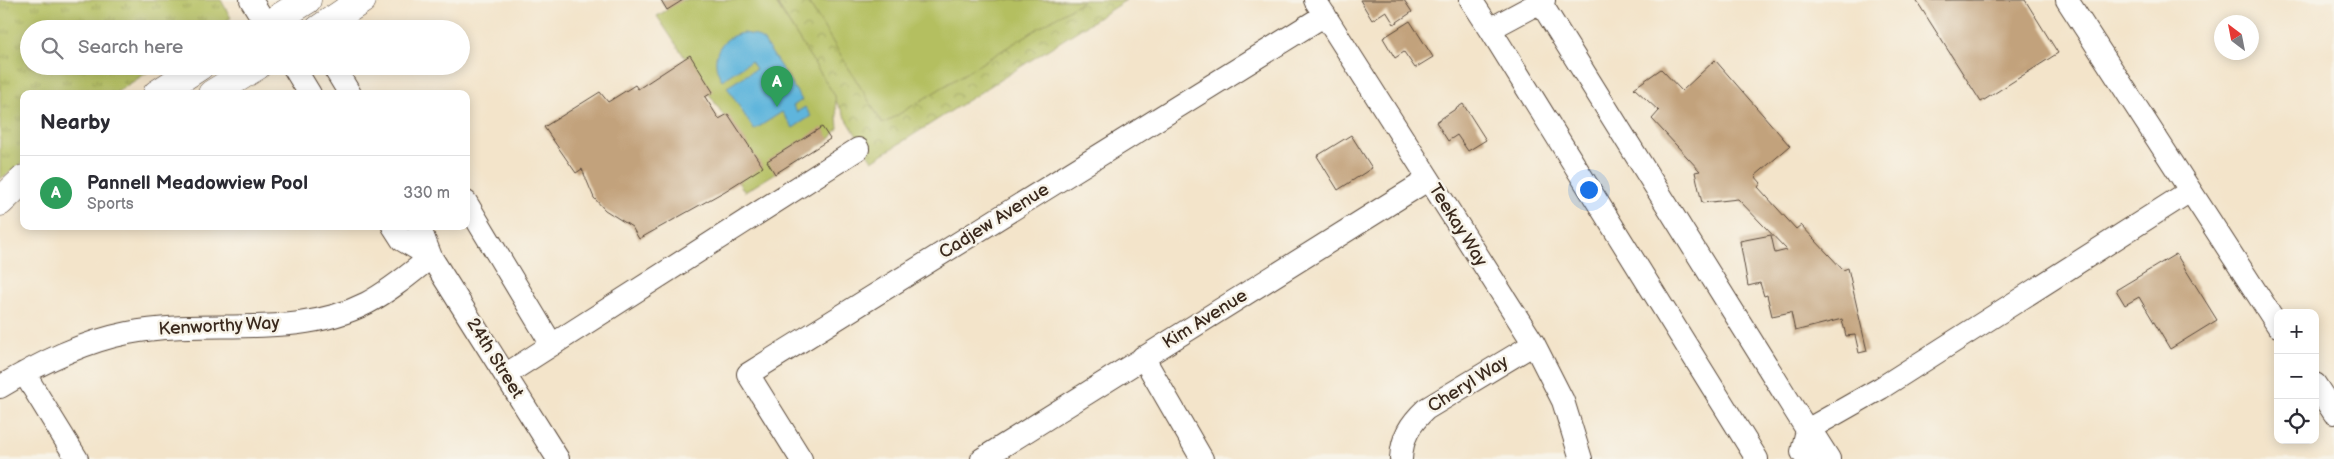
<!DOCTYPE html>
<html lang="en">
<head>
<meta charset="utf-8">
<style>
  body { margin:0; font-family:"Balsamiq Sans",sans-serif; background:#f7f7f7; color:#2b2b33 }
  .controls { position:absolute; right:15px; bottom:15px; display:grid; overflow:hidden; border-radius:10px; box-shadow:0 2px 12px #0003 }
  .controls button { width:45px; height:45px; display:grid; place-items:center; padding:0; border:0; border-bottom:1px solid #e1e1e2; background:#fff; color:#2b2b33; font:25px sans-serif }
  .compass { position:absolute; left:2214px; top:15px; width:45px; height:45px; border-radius:50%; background:#fff; box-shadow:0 2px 12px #0003; rotate:328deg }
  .you { position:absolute; left:1588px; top:189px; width:18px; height:18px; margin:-12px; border:4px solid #fff; border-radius:50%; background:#1a73e8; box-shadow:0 0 0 8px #1a73e833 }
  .badge { display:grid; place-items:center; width:32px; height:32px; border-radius:50%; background:#c8321e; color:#fff; font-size:16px; font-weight:700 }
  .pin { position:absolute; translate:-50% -41px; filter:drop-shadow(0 1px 2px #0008) }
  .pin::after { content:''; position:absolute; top:26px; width:18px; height:15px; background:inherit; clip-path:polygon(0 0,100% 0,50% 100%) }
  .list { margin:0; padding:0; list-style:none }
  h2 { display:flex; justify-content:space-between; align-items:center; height:65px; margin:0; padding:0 20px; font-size:21px }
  h2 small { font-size:16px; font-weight:400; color:#7c7c81 }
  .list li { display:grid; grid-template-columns:32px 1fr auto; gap:15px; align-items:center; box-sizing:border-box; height:75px; padding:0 20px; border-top:1px solid #e1e1e2 }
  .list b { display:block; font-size:19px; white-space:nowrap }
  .list p { margin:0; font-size:16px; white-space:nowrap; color:#7c7c81 }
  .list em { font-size:16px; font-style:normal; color:#7c7c81 }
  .icon { flex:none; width:28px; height:28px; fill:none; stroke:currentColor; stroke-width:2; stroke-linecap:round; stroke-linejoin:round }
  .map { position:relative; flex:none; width:2334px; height:459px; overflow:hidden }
  .search { position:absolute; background:#fff; box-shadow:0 2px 12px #0003; left:20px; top:20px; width:450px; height:55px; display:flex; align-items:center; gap:12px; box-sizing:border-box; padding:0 18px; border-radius:28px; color:#7c7c81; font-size:19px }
  .panel { position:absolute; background:#fff; box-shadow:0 2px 12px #0003; left:20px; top:90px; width:450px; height:140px; border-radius:10px }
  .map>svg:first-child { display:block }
</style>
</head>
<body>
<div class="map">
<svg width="2334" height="459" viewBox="0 0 2334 459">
  <defs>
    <pattern id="grass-tufts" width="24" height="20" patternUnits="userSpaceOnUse" patternTransform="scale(1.25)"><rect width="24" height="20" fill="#b4bf61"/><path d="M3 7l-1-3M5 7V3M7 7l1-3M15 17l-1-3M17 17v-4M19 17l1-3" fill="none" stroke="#949b4f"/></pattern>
    <pattern id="park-crowns" width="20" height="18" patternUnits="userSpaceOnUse" patternTransform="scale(1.25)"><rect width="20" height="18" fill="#b4bf61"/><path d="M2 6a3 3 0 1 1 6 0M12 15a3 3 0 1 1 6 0" fill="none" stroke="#949b4f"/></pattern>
  </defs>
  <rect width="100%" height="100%" fill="#f7f3e8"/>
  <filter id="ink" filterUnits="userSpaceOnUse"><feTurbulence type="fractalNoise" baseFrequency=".02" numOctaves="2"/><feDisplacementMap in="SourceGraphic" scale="10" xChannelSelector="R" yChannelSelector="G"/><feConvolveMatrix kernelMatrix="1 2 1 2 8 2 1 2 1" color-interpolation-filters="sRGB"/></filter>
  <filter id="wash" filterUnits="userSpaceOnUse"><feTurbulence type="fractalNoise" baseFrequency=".0096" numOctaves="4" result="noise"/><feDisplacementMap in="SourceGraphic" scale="20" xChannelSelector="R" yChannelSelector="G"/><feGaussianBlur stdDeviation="1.12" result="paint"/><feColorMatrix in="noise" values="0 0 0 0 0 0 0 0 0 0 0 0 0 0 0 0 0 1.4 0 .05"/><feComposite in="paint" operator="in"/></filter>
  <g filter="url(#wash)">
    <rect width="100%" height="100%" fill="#f3e4ca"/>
    <!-- grass -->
    <path fill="url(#grass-tufts)" stroke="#787440" d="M0,0H221L231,18L215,29H29V66H157L114,94H24V162L0,179Z"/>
    <!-- park -->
    <path fill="url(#park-crowns)" stroke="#787440" d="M775,0H1126L872,161Z"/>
    <!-- garden -->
    <path fill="#b4bf61" stroke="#787440" d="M661,0H774L835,96L838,128L830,139L745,192L738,182L758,167L657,16L667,10Z
      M807,0H1084L883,124Z"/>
    <!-- water -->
    <path fill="#5fb5dc" stroke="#4d707d" d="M743,33L755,35L764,41L802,100L793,106L797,112L805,107L811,116L793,128L782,112L754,130L727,87L756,69L751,61L722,80C708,59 719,37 743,33Z"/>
    <g id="blocks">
      <!-- building -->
      <path fill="#c2a27b" d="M661,0H683L667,10Z
        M1360,0H1404L1412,12L1394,24L1386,11L1372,20Z
        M1916,0H2025L2058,53L1981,102Z
        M1410,21L1433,57L1415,68L1404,52L1395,58L1383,38Z
        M690,55L713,92L705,97L719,119L728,114L763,167L725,191L639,239L632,227L605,210L594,198L582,169L576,173L544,127L600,92L608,102L635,85L638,89Z
        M1715,60L1790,146L1755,176L1761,183L1758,187L1796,229L1801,225L1843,270L1848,268L1867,351L1859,353L1855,335L1846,336L1842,319L1795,331L1791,312L1772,316L1767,295L1764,296L1760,283L1748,286L1740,241L1771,235L1775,253L1787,250L1738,199L1702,203L1695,172L1700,171L1652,119L1659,111L1634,88L1661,69L1682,91Z
        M1463,104L1486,140L1468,151L1457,135L1448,141L1436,122Z
        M822,127L830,139L775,174L767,161Z
        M1351,135L1372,168L1338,190L1317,156Z
        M2176,254L2217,320L2170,349L2139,297L2125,305L2116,290Z"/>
    </g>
  </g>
  <g filter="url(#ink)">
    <use href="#blocks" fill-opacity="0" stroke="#574638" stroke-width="1"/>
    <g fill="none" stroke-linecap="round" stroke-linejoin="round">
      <defs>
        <path id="minor" d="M251,0L269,29
          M1315,0L1534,344L1563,401L1581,459
          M1471,0L1490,29
          M1539,0L1807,430L1815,437L1829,459
          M1544,0L1490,29L1757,459
          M2067,0L2278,326
          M293,66L310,94
          M333,66L350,94
          M466,202L552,345
          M393,226L402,240L431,257
          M419,226L431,257L558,459
          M1143,357L1202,459
          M24,373L77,459
          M505,375L858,149
          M2315,384L2334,413
          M0,387C40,363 82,342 128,333C206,317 293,341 367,303C390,291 411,273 431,257
          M801,459L748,374L1325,15
          M982,459L1429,179
          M1401,459C1402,437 1410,424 1426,409L1534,344
          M1807,459L1802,452L1807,430L1881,388L2190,191"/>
        <path id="major" d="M261,29L307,0
          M319,29L362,0
          M157,94L200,66
          M212,94L257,66
          M0,202L24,179"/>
      </defs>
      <!-- minor casing -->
      <use href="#minor" stroke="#574638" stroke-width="24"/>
      <!-- major casing -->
      <use href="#major" stroke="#574638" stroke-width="29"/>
      <!-- minor -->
      <use href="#minor" stroke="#fff" stroke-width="22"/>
      <!-- major -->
      <use href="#major" stroke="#fff" stroke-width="28"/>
    </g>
  </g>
  <g text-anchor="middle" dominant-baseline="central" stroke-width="5" stroke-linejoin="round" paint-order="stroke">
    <!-- street labels -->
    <g font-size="18" fill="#3b2a1e" stroke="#f7f3e8">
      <text transform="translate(994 221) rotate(-32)">Cadjew Avenue</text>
      <text transform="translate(1458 225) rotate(58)">Teekay Way</text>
      <text transform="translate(1205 319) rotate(-32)">Kim Avenue</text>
      <text transform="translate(219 326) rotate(-3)">Kenworthy Way</text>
      <text transform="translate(495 358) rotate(58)">24th Street</text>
      <text transform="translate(1468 384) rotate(-32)">Cheryl Way</text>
    </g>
  </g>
</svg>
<div class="controls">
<button>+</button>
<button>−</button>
<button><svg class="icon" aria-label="locate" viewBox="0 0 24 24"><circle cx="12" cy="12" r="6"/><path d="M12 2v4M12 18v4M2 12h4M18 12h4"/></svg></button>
</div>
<svg class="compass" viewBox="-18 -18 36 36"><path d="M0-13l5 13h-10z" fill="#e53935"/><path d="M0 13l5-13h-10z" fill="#7c7c81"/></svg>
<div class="you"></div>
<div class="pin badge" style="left:777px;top:107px;background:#2e9e5b">A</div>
<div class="search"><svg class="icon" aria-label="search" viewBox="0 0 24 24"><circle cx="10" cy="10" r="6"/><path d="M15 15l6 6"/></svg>Search here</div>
<section class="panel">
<h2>Nearby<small></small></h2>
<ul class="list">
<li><span class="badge" style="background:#2e9e5b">A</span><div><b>Pannell Meadowview Pool</b><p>Sports</p></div><em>330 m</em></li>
</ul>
</section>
</div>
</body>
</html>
